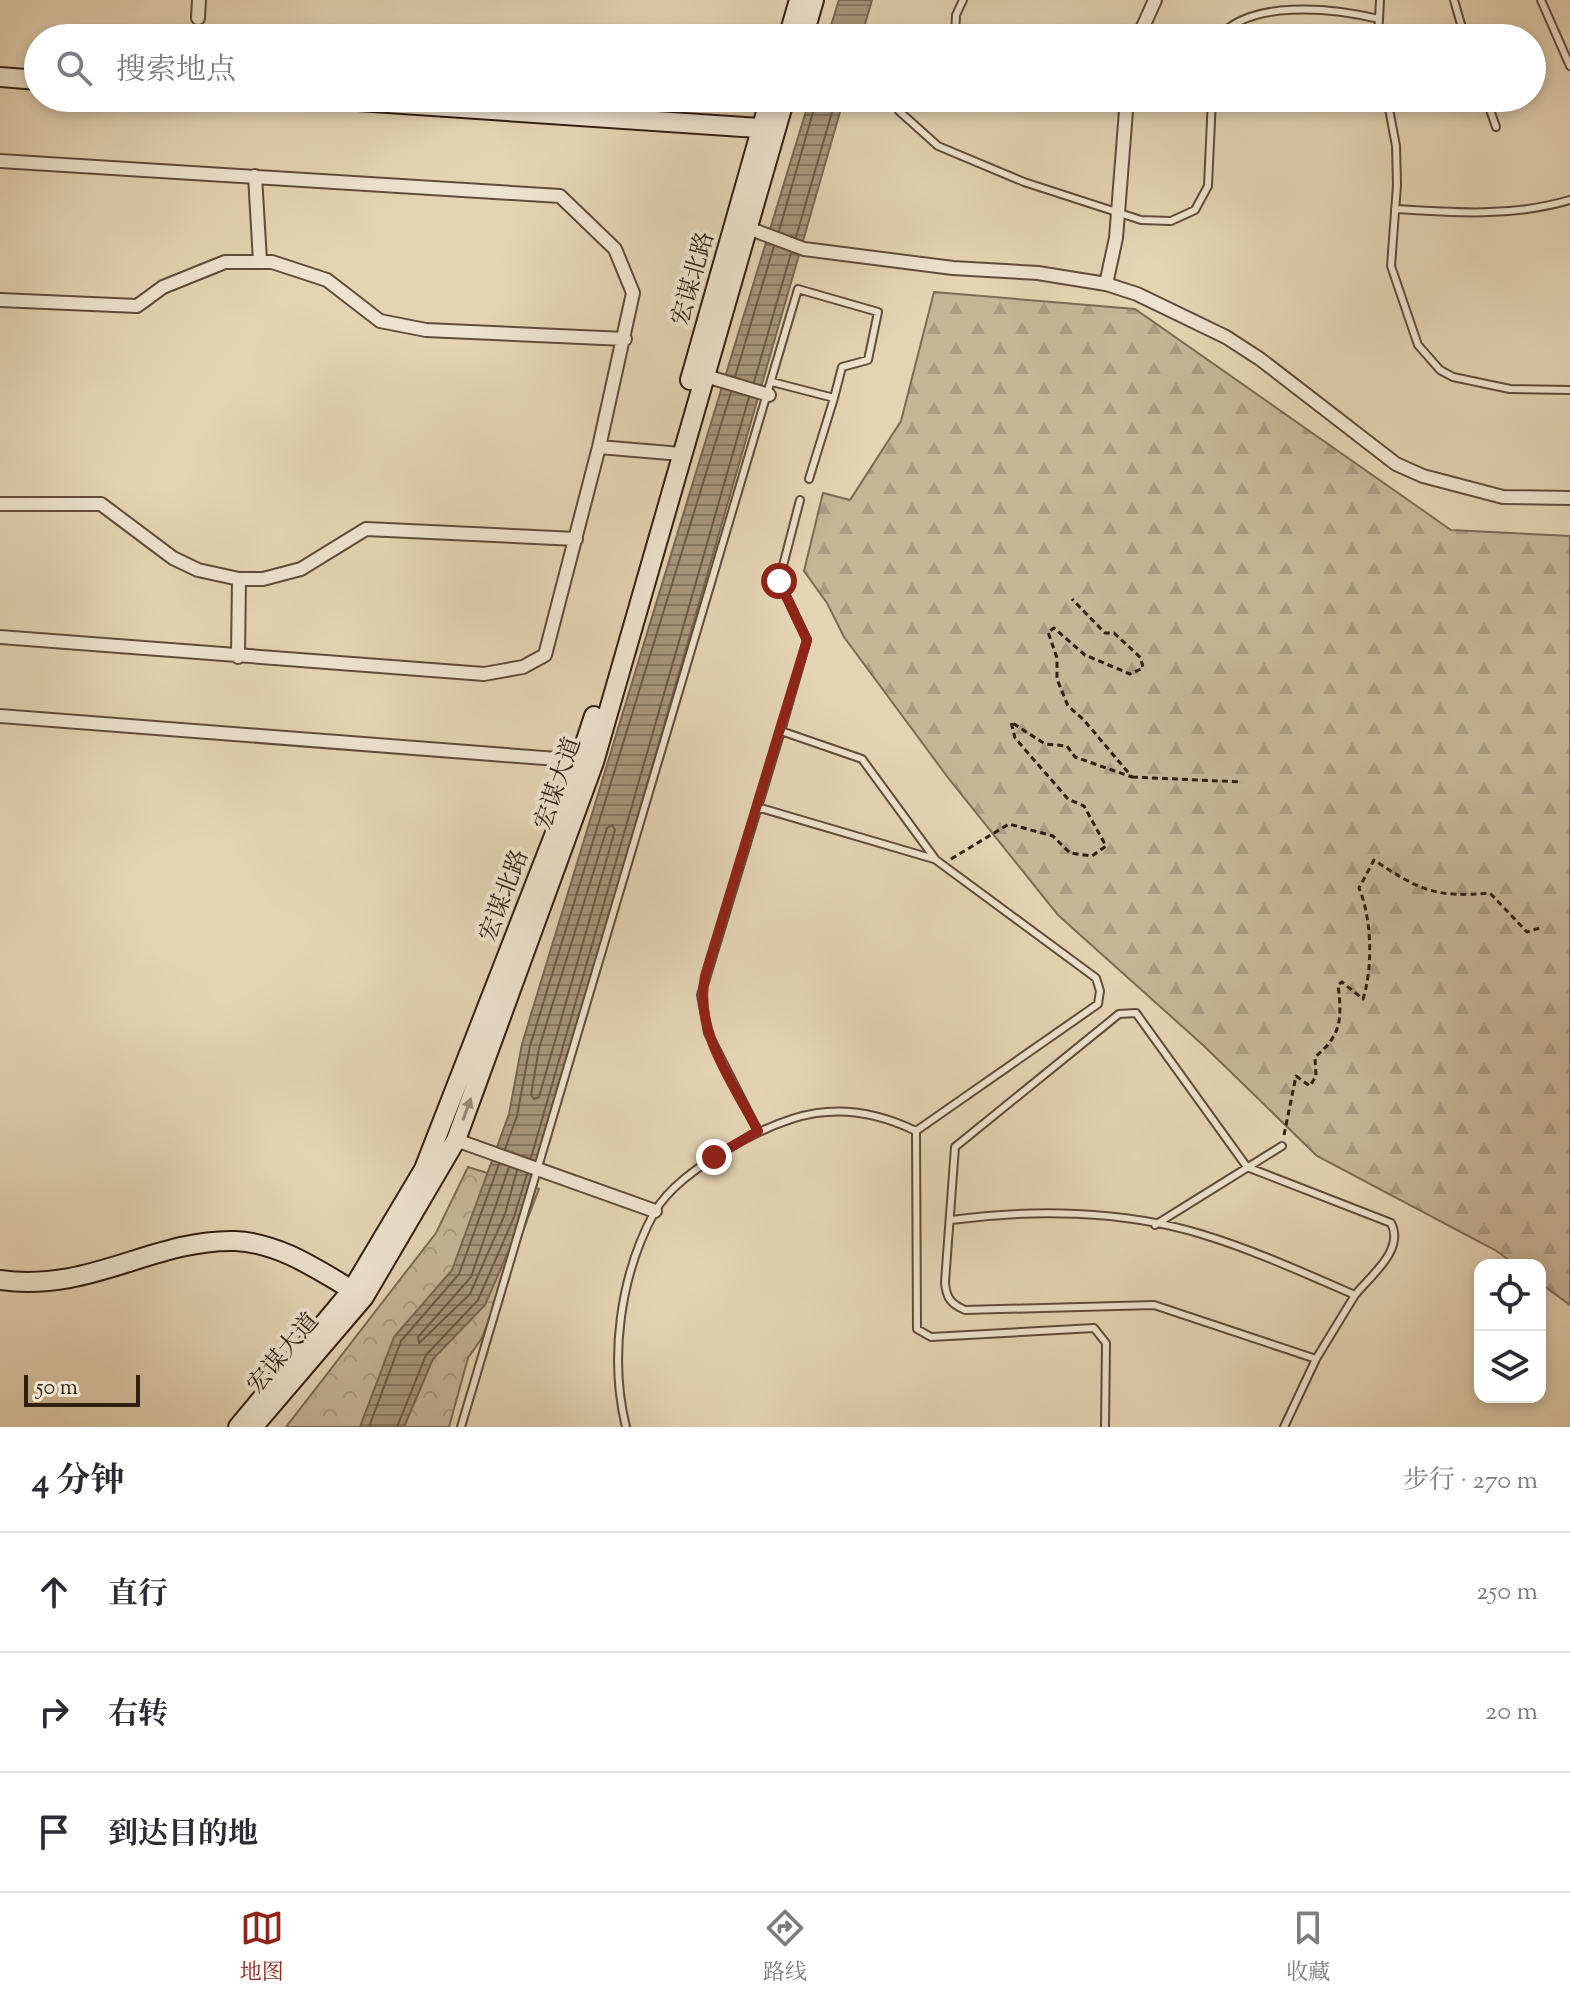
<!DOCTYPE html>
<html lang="zh">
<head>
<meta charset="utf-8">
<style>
  body { margin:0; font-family:"Sorts Mill Goudy","Noto Serif SC",serif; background:#f2f2f3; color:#2b2b33 }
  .controls { position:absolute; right:24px; bottom:24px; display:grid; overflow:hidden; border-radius:16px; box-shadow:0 4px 12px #0003 }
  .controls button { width:72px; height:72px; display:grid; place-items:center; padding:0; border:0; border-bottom:2px solid #e1e1e2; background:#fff; color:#2b2b33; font:40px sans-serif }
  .scale { position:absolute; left:24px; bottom:20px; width:116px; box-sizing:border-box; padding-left:8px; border:4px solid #331f12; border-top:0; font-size:22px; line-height:28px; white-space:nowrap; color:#331f12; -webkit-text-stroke:6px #eee3ce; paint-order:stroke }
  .stop { position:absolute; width:24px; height:24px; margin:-18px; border:6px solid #8f2418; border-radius:50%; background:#fff }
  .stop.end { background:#8f2418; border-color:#fff; box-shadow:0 2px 8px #0008 }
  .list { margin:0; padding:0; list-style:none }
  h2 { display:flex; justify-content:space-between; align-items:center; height:104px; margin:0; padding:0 32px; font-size:34px }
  h2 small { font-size:26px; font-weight:400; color:#7c7c81 }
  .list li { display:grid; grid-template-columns:52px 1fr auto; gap:24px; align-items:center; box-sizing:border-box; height:120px; padding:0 32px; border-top:2px solid #e1e1e2 }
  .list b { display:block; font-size:30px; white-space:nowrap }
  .list em { font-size:26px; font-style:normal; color:#7c7c81 }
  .icon { flex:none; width:44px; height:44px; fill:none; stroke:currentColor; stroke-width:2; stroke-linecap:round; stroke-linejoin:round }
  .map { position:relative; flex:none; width:1570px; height:1427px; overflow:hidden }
  .search { position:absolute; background:#fff; box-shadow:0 4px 12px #0003; left:24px; right:24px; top:24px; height:88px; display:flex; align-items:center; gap:20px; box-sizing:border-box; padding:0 28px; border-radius:44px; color:#7c7c81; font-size:30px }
  .sheet { height:464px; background:#fff }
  nav { display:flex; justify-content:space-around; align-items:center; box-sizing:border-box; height:112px; border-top:2px solid #e1e1e2; background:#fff; font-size:22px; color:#7c7c81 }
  nav a { display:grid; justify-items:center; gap:4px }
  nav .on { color:#8f2418 }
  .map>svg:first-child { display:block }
</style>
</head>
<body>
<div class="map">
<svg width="1570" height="1427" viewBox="0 0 1570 1427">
  <defs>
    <pattern id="forest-firs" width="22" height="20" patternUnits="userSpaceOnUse" patternTransform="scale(2)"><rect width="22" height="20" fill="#c7b598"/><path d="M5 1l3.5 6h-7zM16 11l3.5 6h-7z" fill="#ab9b82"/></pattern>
    <pattern id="park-crowns" width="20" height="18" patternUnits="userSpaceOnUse" patternTransform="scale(2)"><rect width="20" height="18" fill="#c7b598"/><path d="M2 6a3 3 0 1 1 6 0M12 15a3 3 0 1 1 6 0" fill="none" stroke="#ab9b82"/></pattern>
    <pattern id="water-rules" width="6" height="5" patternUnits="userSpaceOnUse" patternTransform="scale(2)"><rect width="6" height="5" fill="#a8967d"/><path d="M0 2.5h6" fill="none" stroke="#897a65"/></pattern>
  </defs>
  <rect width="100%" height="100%" fill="#e5d4b4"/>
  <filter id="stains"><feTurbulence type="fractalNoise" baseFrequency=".0025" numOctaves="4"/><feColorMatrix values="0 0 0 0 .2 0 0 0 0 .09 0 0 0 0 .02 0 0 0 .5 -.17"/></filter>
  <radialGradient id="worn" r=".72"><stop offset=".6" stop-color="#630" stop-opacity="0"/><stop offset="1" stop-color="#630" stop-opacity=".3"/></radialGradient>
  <!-- forest -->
  <path fill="url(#forest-firs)" stroke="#7d6a55" stroke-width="2" d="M934,292L1135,309L1451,530L1570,536V1305L1540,1283V1265H1516L1495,1250L1317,1156L1204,1046L1058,915L949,779L844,637L827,603L804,571L823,493L850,500L901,421Z"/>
  <!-- park -->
  <path fill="url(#park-crowns)" stroke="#7d6a55" stroke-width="2" d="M468,1167L539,1189L482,1338L468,1358L449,1427H286L436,1233Z"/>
  <!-- water -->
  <path fill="url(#water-rules)" stroke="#796652" stroke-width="2" d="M839,0H872L861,38H827Z
    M810,98H844L522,1220L485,1305L433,1359L404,1427H360L394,1337L452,1270L509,1114L522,1044Z"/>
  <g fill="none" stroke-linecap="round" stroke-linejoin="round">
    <!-- shore -->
    <path stroke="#6e5a48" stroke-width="2" d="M779,231L817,98
      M796,237L836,98
      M735,377L774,246
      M754,382L791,253
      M612,825L615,830L539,1097L534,1099L531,1095L539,1048L607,828Z
      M505,1149L517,1116L530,1046L731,392
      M531,1158L749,397
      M509,1167L471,1277L418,1337L419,1343L470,1294L505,1214L517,1170
      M369,1427L401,1341L459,1274L499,1164
      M397,1427L426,1355L478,1300L514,1217L527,1174"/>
    <defs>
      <path id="lane" d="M1454,0L1465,38
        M1541,0L1570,66
        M955,38L956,15L963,0
        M1218,38C1249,0 1329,7 1379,19
        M1378,38L1380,0
        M1026,98L1127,101
        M1387,98L1396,146L1397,185L1391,266L1418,345L1440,370L1453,377L1510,389L1570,390
        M1486,98L1496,127
        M899,111L938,146L1024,182L1141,220L1171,221L1195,210L1208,186L1212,98
        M1395,209C1455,213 1512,217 1570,200
        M809,479L834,398
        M800,500L779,581L807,640L781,731L862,759L936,860L1096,978L1100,991L1098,1004L916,1131
        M757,807L934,859
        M758,1131L708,1033L701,995L781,731
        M916,1131L917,1329L931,1337L1094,1328L1106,1343L1105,1427
        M951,1220C1032,1209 1122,1210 1201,1234C1254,1250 1304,1273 1355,1295L1316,1359L1284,1427
        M1155,1225L1282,1146
        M1316,1359L1154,1305L965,1310C951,1304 946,1298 945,1282L955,1147L1119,1014L1136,1013L1247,1167L1391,1223C1405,1250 1371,1275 1355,1295
        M461,1427L798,289L878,312L868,360L842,367L834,398L772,382
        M626,1427C609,1358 620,1276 654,1213C668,1188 697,1168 721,1153C788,1112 842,1095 916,1131"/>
      <path id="street" d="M198,18L199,0
        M1138,38L1155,0
        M0,161L560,196L615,249L633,293L599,447L545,655L523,667L484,674L0,637
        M255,176L260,261
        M748,228L804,249L953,268L1038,273L1106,284L1137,294L1226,337L1260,359L1396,464L1423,476L1503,497L1570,498
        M1106,284L1116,238L1127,98
        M0,300L137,306L163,287L225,262H272L327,280L380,321L426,330L625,339
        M699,374L769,395
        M599,447L681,454
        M0,504H101L173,558L198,570L239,579H263L301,569L366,529L576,539
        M238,657L239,579
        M0,716L583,761
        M456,1140L655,1211"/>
      <path id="secondary" d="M788,38L799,0
        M803,38L814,0
        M0,77L38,80
        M313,98L773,129
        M690,380L770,98
        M0,1280C90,1293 153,1239 235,1241C281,1243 321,1272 359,1294
        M238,1427L352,1290L424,1169L557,828L594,716
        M253,1427L364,1297L456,1140L594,762L785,98"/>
    </defs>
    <!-- lane casing -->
    <use href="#lane" stroke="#604c3a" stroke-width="10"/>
    <!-- street casing -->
    <use href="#street" stroke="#604c3a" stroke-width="16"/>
    <!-- secondary casing -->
    <use href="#secondary" stroke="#331f12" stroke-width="22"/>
    <!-- path -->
    <path stroke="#331f12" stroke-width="3" stroke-dasharray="6 4" stroke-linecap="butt" d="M1132,777L1242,782
      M951,859L1009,824L1053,836L1070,853L1092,856L1106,846L1084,806L1068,799L1015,738L1011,722L1045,744L1067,746L1075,757L1132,777L1083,719L1068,706L1057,679V658L1048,632L1054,628L1085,655L1130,674L1143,668L1141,658L1114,633H1105L1072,599
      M1284,1135L1296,1076L1310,1086L1316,1076L1315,1057C1342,1035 1342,1018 1338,985L1342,982L1363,999C1373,968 1372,919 1359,888L1374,860C1419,890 1435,898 1490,893L1527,932L1543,927"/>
    <!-- lane -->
    <use href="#lane" stroke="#eee3ce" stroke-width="6"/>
    <!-- street -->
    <use href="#street" stroke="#eee3ce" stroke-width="12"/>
    <!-- secondary -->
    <use href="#secondary" stroke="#eee3ce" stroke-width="18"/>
  </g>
  <!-- one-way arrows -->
  <defs><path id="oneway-solid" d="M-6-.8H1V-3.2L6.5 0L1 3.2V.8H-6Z" transform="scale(2)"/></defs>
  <use fill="#9a8b79" href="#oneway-solid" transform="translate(467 1109) rotate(-70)"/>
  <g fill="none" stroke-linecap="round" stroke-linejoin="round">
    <!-- route -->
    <path stroke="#8f2418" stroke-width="10" d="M714,1157L758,1131C733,1083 694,1032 705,976L807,640L779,581"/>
  </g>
  <g text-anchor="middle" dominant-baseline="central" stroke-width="8" stroke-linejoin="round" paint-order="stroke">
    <!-- street labels -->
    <g font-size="24" fill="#331f12" stroke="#eee3ce">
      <text transform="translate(694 279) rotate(-74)">宏谋北路</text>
      <text transform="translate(559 784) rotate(-71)">宏谋大道</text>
      <text transform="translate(505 896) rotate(-69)">宏谋北路</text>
      <text transform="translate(284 1354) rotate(-50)">宏谋大道</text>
    </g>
  </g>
  <rect width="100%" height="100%" filter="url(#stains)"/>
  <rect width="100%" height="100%" fill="url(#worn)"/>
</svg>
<div class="controls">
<button><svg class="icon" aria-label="locate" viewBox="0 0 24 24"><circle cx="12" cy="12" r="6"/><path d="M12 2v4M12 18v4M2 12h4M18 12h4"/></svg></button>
<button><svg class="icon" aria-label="layers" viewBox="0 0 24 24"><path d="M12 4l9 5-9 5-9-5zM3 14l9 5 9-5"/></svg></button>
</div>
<div class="scale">50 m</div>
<div class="stop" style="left:779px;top:581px"></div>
<div class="stop end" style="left:714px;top:1157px"></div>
<div class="search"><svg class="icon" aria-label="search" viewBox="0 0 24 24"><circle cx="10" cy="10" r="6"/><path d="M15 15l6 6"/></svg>搜索地点</div>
</div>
<section class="sheet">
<h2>4 分钟<small>步行 · 270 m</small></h2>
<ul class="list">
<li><svg class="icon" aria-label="ahead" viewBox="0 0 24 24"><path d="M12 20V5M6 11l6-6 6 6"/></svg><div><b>直行</b></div><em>250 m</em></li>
<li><svg class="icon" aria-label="right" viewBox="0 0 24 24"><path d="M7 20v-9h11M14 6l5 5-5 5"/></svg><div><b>右转</b></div><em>20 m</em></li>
<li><svg class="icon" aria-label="arrive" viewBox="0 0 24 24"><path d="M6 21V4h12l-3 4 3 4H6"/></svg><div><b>到达目的地</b></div></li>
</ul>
</section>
<nav>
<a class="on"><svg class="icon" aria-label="map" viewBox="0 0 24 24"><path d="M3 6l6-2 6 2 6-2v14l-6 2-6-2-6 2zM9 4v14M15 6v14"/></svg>地图</a>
<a><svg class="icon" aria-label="directions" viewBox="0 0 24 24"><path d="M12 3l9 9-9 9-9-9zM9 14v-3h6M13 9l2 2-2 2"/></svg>路线</a>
<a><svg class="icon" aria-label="saved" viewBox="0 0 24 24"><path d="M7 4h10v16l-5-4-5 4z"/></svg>收藏</a>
</nav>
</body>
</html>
